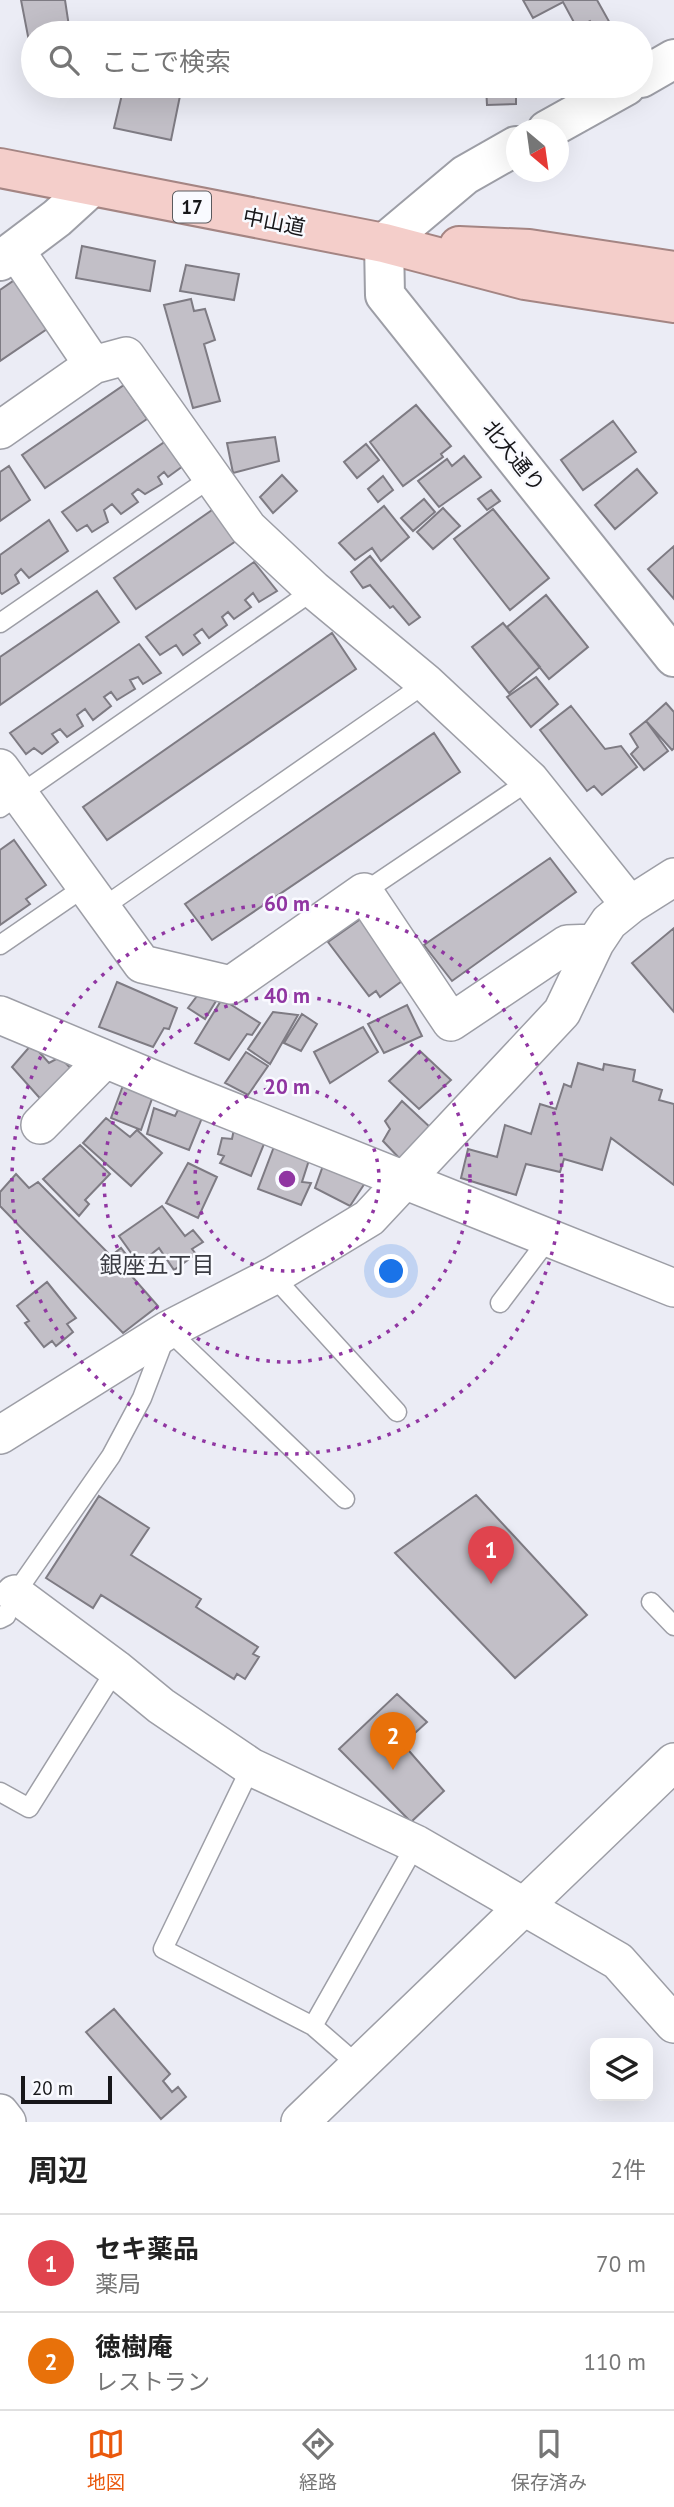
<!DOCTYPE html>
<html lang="ja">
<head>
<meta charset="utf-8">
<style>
  body { margin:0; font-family:"PT Sans","Noto Sans JP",sans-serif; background:#f2f2f2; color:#222 }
  .controls { position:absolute; right:21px; bottom:21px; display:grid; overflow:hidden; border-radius:14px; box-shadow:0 7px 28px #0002 }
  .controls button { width:63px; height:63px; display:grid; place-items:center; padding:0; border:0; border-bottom:2px solid #e0e0e0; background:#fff; color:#222; font:35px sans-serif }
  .compass { position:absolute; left:506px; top:119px; width:63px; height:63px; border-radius:50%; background:#fff; box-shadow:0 7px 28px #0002; rotate:151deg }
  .scale { position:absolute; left:21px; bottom:18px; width:91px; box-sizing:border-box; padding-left:7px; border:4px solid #161619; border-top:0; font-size:19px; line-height:24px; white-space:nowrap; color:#161619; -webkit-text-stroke:5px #f9faff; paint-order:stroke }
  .you { position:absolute; left:392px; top:1272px; width:24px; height:24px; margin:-18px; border:5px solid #fff; border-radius:50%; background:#1a73e8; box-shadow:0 0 0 10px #1a73e833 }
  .badge { display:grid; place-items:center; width:46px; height:46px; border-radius:50%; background:#ea580c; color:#fff; font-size:23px; font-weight:700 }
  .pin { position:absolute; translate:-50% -58px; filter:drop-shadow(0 2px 4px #0008) }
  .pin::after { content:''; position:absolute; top:37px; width:24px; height:21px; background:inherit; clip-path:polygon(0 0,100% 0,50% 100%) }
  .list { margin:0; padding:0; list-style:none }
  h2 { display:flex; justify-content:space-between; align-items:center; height:91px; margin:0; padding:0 28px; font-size:30px }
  h2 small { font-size:23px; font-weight:400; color:#767676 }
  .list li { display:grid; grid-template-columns:46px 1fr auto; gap:21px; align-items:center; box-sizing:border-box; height:98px; padding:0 28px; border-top:2px solid #e0e0e0 }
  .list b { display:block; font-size:26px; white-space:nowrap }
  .list p { margin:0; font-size:23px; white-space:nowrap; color:#767676 }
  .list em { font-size:23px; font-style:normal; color:#767676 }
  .icon { flex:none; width:38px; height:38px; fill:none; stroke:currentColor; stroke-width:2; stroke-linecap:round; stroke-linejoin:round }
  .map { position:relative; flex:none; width:674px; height:2122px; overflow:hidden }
  .search { position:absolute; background:#fff; box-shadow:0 7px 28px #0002; left:21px; right:21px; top:21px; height:77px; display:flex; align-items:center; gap:18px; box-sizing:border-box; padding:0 24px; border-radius:38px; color:#767676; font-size:26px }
  .sheet { height:287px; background:#fff }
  nav { display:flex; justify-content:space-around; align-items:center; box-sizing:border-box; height:98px; border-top:2px solid #e0e0e0; background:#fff; font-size:19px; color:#767676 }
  nav a { display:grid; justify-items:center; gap:4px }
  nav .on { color:#ea580c }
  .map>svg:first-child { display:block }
</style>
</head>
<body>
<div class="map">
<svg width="674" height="2122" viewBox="0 0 674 2122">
  <rect width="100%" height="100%" fill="#ebecf5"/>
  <!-- building -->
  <path fill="#c2bfc7" stroke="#7e7b83" stroke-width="2" d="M21,0H65L70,33H33V62Z
    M523,0H597L611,25L598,32L590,21L577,28L563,2L533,18Z
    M124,86H182L171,140L114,128Z
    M486,86H516V104L487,105Z
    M529,86H548V92L528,91Z
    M82,246L155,261L150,291L76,278Z
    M186,265L239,274L234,300L180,291Z
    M16,279L50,327L0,361V290Z
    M191,299L194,311L205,309L215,340L204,344L220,401L193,408L164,305Z
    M124,385L147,419L45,488L22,455Z
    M416,405L451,446L441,454L443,457L403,486L370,442Z
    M613,421L636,452L583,490L561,460Z
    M275,437L279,461L233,473L227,443Z
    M166,441L183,466L168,477L164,472L158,477L162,484L145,494L138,489L132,494L138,502L121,514L112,504L104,510L108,522L92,532L87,525L77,531L62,512Z
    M366,444L379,460L357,478L344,462Z
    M464,456L481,477L439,507L418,481L447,459L452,466Z
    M9,466L30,500L0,521V472Z
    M637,469L657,493L615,529L595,505Z
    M282,475L297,491L273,513L260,497Z
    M383,476L393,490L378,502L368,489Z
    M491,490L500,501L487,510L478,499Z
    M424,499L435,512L413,531L401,518Z
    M384,506L409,537L381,561L372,548L355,560L339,543Z
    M215,508L236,541L136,609L114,578Z
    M443,508L460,526L433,549L417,532Z
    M493,509L549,578L510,610L454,539Z
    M49,520L68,551L29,578L21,569L15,575L19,583L2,594L0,592V555Z
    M674,546V599L648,569Z
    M370,556L420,617L409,625L393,606L390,608L370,585L363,588L351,572Z
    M254,562L277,591L259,602L253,593L245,600L251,607L234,619L228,612L222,617L227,625L209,638L202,629L194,635L200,643L183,655L176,645L160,655L146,637Z
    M97,591L119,622L0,705V657Z
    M546,595L588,647L549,679L507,627Z
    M503,623L540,667L509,693L472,647Z
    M332,633L356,669L107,840L83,807Z
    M139,644L161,673L143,684L138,677L130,680L135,689L117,700L111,692L104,697L111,706L93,720L85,709L77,715L83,726L67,737L60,729L52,734L58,742L42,754L34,748L26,754L10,733Z
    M536,677L558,704L531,727L507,697Z
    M666,703L674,712V748L672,750L646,721Z
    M571,706L605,749L621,746L637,767L602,795L594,786L587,791L540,730Z
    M646,721L668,751L644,770L631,754L638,747L630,734Z
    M434,733L460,772L212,940L185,904Z
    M14,840L46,885L26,899L30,904L0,925V850Z
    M550,858L576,892L452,981L424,945Z
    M362,918L401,972L397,975L402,981L380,997L376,991L369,996L328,942Z
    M674,928V1012L632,963Z
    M117,982L177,1008L169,1029L164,1028L153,1047L99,1027Z
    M200,992L216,1001L205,1019L188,1008Z
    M222,999L260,1023L252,1035L247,1034L229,1060L195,1043Z
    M407,1005L422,1036L384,1053L368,1024Z
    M273,1012L298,1015L270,1064L248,1049Z
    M302,1014L317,1024L301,1051L284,1043Z
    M363,1027L378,1052L330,1083L314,1052Z
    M32,1044L49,1063L60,1057L76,1074L45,1104L12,1067Z
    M420,1051L451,1080L419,1109L389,1081Z
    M246,1052L268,1066L248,1095L225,1083Z
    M578,1063L603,1070L604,1064L635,1070L633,1081L662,1090L659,1100L674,1104V1185L611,1138L602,1170L564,1159L560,1172L526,1164L516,1195L461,1178L468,1149L497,1157L505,1125L531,1134L540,1104L556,1109L564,1084L571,1087Z
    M125,1080L154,1093L141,1130L111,1118Z
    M402,1101L432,1129L402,1161L383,1141L390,1129L385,1121Z
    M182,1102L204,1113L189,1150L147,1134L154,1108L175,1116Z
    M106,1118L130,1137L137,1130L162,1153L131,1186L83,1143Z
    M235,1124L266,1139L251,1176L220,1163L224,1156L218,1154L222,1138L232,1139Z
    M275,1144L310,1157L302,1182L311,1183L301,1205L258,1189Z
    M80,1145L110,1174L85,1200L89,1204L79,1216L43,1179Z
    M188,1163L217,1177L198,1218L166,1203Z
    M324,1163L365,1183L350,1206L315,1188Z
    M16,1174L29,1188L38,1182L111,1256L121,1248L136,1267L129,1273L158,1306L123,1333L0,1206V1192Z
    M162,1206L185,1236L193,1230L203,1242L192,1249L196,1254L174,1270L159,1248L139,1264L119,1236Z
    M47,1282L76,1318L67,1324L73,1332L56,1346L52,1341L44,1347L25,1323L29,1321L17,1306Z
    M476,1495L587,1615L515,1678L395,1553Z
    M99,1496L149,1528L131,1555L201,1599L196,1607L258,1647L253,1654L259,1657L245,1679L237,1674L234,1679L101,1595L93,1608L46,1578Z
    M397,1694L427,1722L403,1744L444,1791L411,1822L339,1749Z
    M114,2009L170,2074L163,2081L172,2092L178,2087L186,2097L161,2119L86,2032Z"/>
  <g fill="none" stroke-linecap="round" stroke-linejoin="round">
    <defs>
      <path id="service" d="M0,623L212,477
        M0,808L314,590
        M364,892L530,780
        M102,908L426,683
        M0,945L86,886
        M273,1276L397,1412
        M500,1303L549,1238
        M651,1602L674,1626
        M0,1619L6,1616L15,1594L111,1456L142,1398L168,1330L345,1499
        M251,1767L163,1949L313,2026L416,1844
        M0,1792L29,1808L116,1669
        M313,2026L359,2066"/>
      <path id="minor" d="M16,251L93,365L126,356L248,528L314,590L426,683L530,780L630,905
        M0,430L93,365
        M0,768L142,964L231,985L364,892L451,1022L567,944L595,943
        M0,1015L184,1092L674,1288
        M40,1125L105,1059
        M0,1435L168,1330L273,1276L369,1218L562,1012L595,943L609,922L630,905L674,877
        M15,1594L116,1669L161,1706L251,1767L416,1844L618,1961L674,2024
        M0,2113L7,2122
        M300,2122L674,1762"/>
      <path id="tertiary" d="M641,78L674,59
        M547,130L626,86
        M516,146L465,175L384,243L385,295L674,657
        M0,261L57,218L91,187"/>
      <path id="trunk" d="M0,168L384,243L525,280L674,303
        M459,246L529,249L674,271"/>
    </defs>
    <!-- service casing -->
    <use href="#service" stroke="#9d9ea6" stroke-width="21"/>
    <!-- minor casing -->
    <use href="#minor" stroke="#9d9ea6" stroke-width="40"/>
    <!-- tertiary casing -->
    <use href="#tertiary" stroke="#9d9ea6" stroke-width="42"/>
    <!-- trunk casing -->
    <use href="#trunk" stroke="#a48583" stroke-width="42"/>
    <!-- service -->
    <use href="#service" stroke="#fff" stroke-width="18"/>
    <!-- minor -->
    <use href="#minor" stroke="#fff" stroke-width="37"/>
    <!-- tertiary -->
    <use href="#tertiary" stroke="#fff" stroke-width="38"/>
    <!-- trunk -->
    <use href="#trunk" stroke="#f4ceca" stroke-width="38"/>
  </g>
  <!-- distance rings -->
  <g fill="none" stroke="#9036a2" stroke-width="3.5" stroke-dasharray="3.5 7">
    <circle cx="287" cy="1179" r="92"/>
    <circle cx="287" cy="1179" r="183"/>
    <circle cx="287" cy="1179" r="275"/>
  </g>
  <g text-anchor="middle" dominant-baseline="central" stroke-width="5" stroke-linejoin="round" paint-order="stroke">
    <!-- shield labels -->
    <rect fill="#f9faff" stroke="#5a5a5e" stroke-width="2" x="173" y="191.5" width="38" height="31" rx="5"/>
    <g font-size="19" font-weight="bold" fill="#161619">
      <text x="192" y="207">17</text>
    </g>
    <!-- street labels -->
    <g font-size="21" fill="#161619" stroke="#f9faff">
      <text transform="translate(274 222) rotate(11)">中山道</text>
      <text transform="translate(514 456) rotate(51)">北大通り</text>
    </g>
    <!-- neighbourhood labels -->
    <g font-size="23" fill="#3b3c43" stroke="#f9faff">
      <text x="157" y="1264">銀座五丁目</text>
    </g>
  </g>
  <circle cx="287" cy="1179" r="10" fill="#9036a2" stroke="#f9faff" stroke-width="3.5"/>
  <g font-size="21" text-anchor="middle" font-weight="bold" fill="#9036a2" stroke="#f9faff" stroke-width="5" stroke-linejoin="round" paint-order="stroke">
    <text x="287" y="911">60 m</text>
    <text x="287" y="1003">40 m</text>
    <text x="287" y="1094">20 m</text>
  </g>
</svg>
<div class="controls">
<button><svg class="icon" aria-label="layers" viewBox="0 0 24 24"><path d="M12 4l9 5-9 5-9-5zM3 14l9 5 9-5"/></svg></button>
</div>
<svg class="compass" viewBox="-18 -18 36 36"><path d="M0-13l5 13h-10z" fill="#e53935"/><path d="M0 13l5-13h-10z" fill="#767676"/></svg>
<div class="scale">20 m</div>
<div class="you"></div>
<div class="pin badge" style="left:491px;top:1584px;background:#e0444e">1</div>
<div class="pin badge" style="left:393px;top:1770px;background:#e8710a">2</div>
<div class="search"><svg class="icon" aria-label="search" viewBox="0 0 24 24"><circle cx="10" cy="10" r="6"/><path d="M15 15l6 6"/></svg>ここで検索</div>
</div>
<section class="sheet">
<h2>周辺<small>2件</small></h2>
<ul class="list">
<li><span class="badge" style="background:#e0444e">1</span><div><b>セキ薬品</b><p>薬局</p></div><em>70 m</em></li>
<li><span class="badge" style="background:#e8710a">2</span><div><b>徳樹庵</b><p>レストラン</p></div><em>110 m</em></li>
</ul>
</section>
<nav>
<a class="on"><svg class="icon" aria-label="map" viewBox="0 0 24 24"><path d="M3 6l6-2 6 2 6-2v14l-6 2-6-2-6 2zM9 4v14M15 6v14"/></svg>地図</a>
<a><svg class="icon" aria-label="directions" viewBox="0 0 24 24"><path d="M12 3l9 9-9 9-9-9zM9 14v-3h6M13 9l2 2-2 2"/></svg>経路</a>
<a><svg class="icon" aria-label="saved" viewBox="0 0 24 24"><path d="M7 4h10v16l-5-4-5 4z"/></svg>保存済み</a>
</nav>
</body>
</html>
